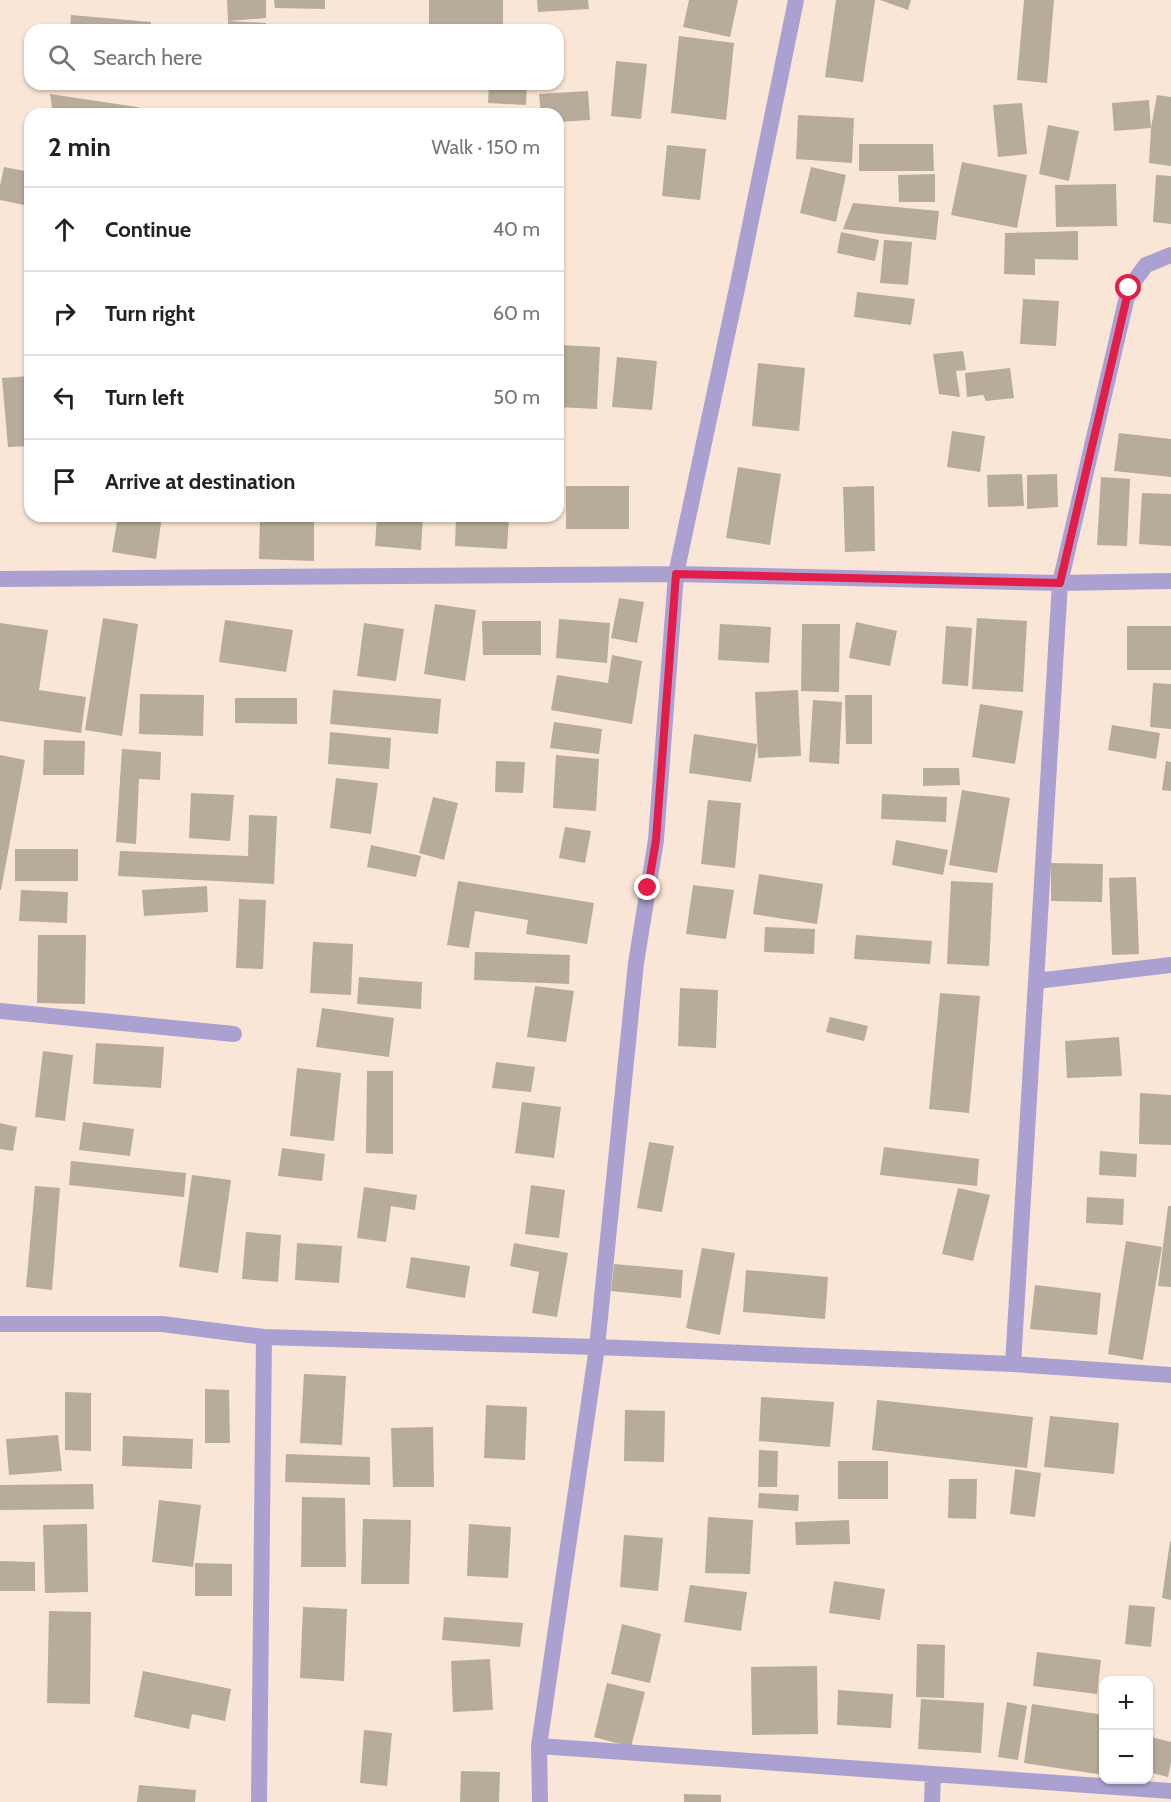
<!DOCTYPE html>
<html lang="en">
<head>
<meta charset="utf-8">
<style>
  body { margin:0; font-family:Cabin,sans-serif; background:#f2f2f2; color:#222 }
  .controls { position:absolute; right:18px; bottom:18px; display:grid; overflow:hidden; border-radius:12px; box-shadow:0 2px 4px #0004 }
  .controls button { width:54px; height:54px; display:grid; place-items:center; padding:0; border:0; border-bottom:2px solid #e0e0e0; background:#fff; color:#222; font:30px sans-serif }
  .stop { position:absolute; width:18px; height:18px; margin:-14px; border:4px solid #e11d48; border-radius:50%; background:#fff }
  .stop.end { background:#e11d48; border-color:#fff; box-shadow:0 2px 6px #0008 }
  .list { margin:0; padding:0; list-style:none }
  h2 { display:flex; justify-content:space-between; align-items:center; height:78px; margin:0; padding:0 24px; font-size:26px }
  h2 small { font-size:20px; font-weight:400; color:#767676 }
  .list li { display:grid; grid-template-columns:39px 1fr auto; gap:18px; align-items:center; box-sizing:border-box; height:84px; padding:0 24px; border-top:2px solid #e0e0e0 }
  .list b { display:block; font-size:22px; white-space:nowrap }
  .list em { font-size:20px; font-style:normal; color:#767676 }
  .icon { flex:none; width:33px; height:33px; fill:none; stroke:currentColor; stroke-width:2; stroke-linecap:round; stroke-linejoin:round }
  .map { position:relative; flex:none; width:1171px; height:1802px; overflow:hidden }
  .search { position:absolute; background:#fff; box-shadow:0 2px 4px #0004; left:24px; top:24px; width:540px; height:66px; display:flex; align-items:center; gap:15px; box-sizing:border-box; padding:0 21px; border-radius:18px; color:#767676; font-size:22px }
  .panel { position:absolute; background:#fff; box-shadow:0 2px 4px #0004; left:24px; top:108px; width:540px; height:414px; border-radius:18px }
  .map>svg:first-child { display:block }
</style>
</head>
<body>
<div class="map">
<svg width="1171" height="1802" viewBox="0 0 1171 1802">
  <rect width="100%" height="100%" fill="#f9e6d7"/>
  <!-- building -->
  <path fill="#b7ab99" d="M227,0H266V18L228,21Z
    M274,0H325V9L275,8Z
    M429,0H503V26L429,28Z
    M537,0H588L589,9L538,12Z
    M689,0H738L730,37L683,27Z
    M836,0H875L863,82L825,77Z
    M880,0H911L908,10Z
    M1024,0H1054L1047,83L1017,80Z
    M71,15L151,22V30H70Z
    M228,21L266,23V30H228Z
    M679,36L734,43L726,120L671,113Z
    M616,61L647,64L641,119L611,116Z
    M489,84H527L526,105L488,103Z
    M588,91L590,120L558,122V114H541L539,94Z
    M50,94L137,107L150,114H53Z
    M1157,95L1171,97V166L1149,163L1151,128Z
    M1149,100L1151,128L1114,131L1112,103Z
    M1022,103L1027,154L998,157L993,105Z
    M798,115L854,118L852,163L796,159Z
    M1048,125L1079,131L1069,181L1039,174Z
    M859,144H933L934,171H859Z
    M667,145L706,149L700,200L662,196Z
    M962,162L1027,175L1017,228L951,215Z
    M4,167L30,172L29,206L0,200V186Z
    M811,167L846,175L836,222L800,213Z
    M935,174V202H899L898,175Z
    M1156,175L1171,176V224L1153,222Z
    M1116,184L1117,226L1056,227L1055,185Z
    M853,203L939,211L936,240L843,229Z
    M1078,231V260L1035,259V275L1004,274L1005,233Z
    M841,232L879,240L875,261L837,253Z
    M884,240L912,242L908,285L880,283Z
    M857,292L915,299L911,325L854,317Z
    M1023,299L1059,301L1056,346L1020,344Z
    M558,345L600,347L597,409L558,407Z
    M963,351L966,370L956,371L960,397L939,394L933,354Z
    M617,357L657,361L652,410L612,407Z
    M758,363L805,368L799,431L752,426Z
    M1010,368L1014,398L986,401L983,395L967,397L965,373Z
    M30,376V446L8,447L2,378Z
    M952,431L985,436L980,472L947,467Z
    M1119,433L1171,439V477L1114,471Z
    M738,467L781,474L770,545L726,538Z
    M1022,474L1024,506L988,507L987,475Z
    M1057,474L1058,507L1027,509V475Z
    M1101,477L1130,479L1127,546L1097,545Z
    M566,486H629V529H566Z
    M874,486L875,551L845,552L843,487Z
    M1142,493L1171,494V546L1139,544Z
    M118,516H162L156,559L112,552Z
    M260,516H314V561L259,559Z
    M377,516H423L421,550L375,546Z
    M456,516H509L507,549L455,546Z
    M619,598L644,602L637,643L611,638Z
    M435,604L476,610L465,681L424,674Z
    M103,618L138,624L122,736L85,730Z
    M977,618L1027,621L1023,692L972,689Z
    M559,619L610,623L607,663L556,658Z
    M225,620L293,630L286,672L219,662Z
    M482,621H541V655H483Z
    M856,622L897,631L890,666L849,658Z
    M0,623L48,630L39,690L86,697L81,733L0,721Z
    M364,623L404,629L396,681L357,676Z
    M720,624L771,627L769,663L718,660Z
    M802,624H840L839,692L801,691Z
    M946,626L972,628L968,686L942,684Z
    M1127,626H1171V670H1127Z
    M612,655L642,661L632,724L551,710L557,675L608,683Z
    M1153,683L1171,684V729L1150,727Z
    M333,690L441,699L438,734L330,724Z
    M798,690L801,756L758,758L755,692Z
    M140,694L204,695L203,736L139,734Z
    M845,695H872V744H846Z
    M235,698H297V724L235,723Z
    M813,700L842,702L839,764L809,762Z
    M980,704L1023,711L1015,764L972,757Z
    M554,722L602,729L599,754L550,748Z
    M1112,725L1160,733L1156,759L1108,750Z
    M330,732L391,738L389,769L328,764Z
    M694,734L757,744L751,782L689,773Z
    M44,740L85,741L84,775H43Z
    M122,749L161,752L160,780L139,779L136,844L116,842Z
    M0,755L25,760L1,890H0Z
    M556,755L599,759L596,811L553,808Z
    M496,761L525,762L523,793L495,792Z
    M1166,761L1171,762V791L1162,790Z
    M923,768H959L960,785L923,786Z
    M336,778L378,783L371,834L330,828Z
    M962,790L1010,798L997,873L949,865Z
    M191,793L234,795L230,841L189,838Z
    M882,794L947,797L946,822L881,819Z
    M433,797L458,803L444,860L419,853Z
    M708,800L741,803L735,868L701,864Z
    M249,815L277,816L274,884L118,876L120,851L248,856Z
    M565,827L591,831L585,863L559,858Z
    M896,840L948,850L943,875L892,865Z
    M371,845L421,856L416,877L367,867Z
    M15,849H78V881H15Z
    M1051,863L1103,864L1102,902L1051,901Z
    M759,874L823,884L817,924L753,914Z
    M1136,877L1139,954L1112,955L1109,878Z
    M458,881L594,903L587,944L526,934L528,920L475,911L469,948L447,945Z
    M951,881L993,883L989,966L947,964Z
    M693,885L734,890L726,939L686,934Z
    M207,886L208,912L144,916L142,890Z
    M21,890L68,892L67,923L19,921Z
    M239,899L266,900L263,969L236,968Z
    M765,927L815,929L814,954L764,952Z
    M38,935H86L85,1004L37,1003Z
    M856,935L932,941L930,964L854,959Z
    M313,942L353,944L351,995L310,993Z
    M475,952L570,955L569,984L474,980Z
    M359,977L422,982L421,1009L357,1004Z
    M535,986L574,991L566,1042L527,1037Z
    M680,988L718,990L716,1048L678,1046Z
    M940,993L980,996L969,1113L929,1109Z
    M322,1008L394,1018L389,1057L316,1047Z
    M830,1017L868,1026L864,1041L826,1032Z
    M1119,1037L1122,1076L1067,1078L1065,1041Z
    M96,1043L164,1047L161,1088L93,1084Z
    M43,1051L73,1055L65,1121L35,1117Z
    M496,1062L535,1067L531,1092L492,1088Z
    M297,1068L341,1073L334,1141L290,1136Z
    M367,1071H393V1154L366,1153Z
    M1140,1093L1171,1095V1145L1139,1144Z
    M522,1102L561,1107L554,1158L515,1153Z
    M83,1122L134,1129L130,1156L79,1150Z
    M0,1123L17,1127L13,1151L0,1149Z
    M649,1142L674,1146L662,1212L637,1208Z
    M884,1147L979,1159L977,1186L880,1175Z
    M282,1148L325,1154L322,1181L278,1176Z
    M1100,1151L1137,1154L1136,1177L1099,1175Z
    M71,1161L186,1173L184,1197L69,1185Z
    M192,1175L231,1180L218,1273L179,1267Z
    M531,1185L565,1190L559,1238L525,1234Z
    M35,1186L60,1188L52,1290L26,1287Z
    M364,1187L417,1195L415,1210L391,1206L386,1242L357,1238Z
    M958,1188L990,1195L973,1261L942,1254Z
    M1087,1197L1124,1199L1123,1225L1086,1223Z
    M1168,1206H1171V1287L1158,1286Z
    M246,1232L281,1235L278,1282L242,1279Z
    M1126,1241L1162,1247L1143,1360L1108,1354Z
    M297,1243L342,1246L339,1283L295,1280Z
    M514,1243L568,1253L557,1317L532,1313L539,1272L510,1266Z
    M702,1248L735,1253L720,1335L686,1328Z
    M411,1257L470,1266L465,1298L406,1288Z
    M614,1264L683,1270L681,1298L611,1291Z
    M746,1270L828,1277L825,1319L743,1312Z
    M1035,1285L1101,1293L1097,1335L1030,1329Z
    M304,1374L346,1376L342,1445L300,1443Z
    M205,1389L229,1390L230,1443H205Z
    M65,1392L91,1393V1451L65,1450Z
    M761,1397L834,1402L830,1447L759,1441Z
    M877,1400L1033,1417L1027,1468L872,1450Z
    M486,1405L527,1407L525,1460L484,1458Z
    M625,1410L665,1411L664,1462L624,1461Z
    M1050,1416L1119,1423L1114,1474L1044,1467Z
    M433,1427L434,1487H393L391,1428Z
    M58,1435L62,1471L9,1475L6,1439Z
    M123,1436L193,1439L192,1469L122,1466Z
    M759,1450L778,1451L777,1487H758Z
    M286,1454L370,1457V1485L285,1482Z
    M838,1461H888V1499H838Z
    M1015,1469L1041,1473L1035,1517L1010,1514Z
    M949,1479H977L976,1519L948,1518Z
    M93,1484L94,1509L0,1510V1485Z
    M759,1493L799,1495L798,1511L758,1508Z
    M302,1497L345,1498L346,1567H301Z
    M159,1500L201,1505L193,1567L152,1562Z
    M708,1517L753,1520L750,1574L705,1573Z
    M363,1519L411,1520L409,1584H361Z
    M849,1520L850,1544L796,1545L795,1522Z
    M87,1524L88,1592L45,1593L43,1525Z
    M469,1524L511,1527L508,1578L467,1576Z
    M624,1535L663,1538L658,1591L620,1587Z
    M1170,1541H1171V1600L1162,1598Z
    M0,1561L35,1562V1591H0Z
    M195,1563L232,1564V1596H195Z
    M834,1581L885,1589L880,1620L829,1613Z
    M690,1585L747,1592L741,1631L684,1622Z
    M1129,1605L1155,1607L1151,1647L1125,1644Z
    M303,1607L347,1609L344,1681L300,1678Z
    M49,1611L91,1612L90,1704L47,1703Z
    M444,1617L523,1623L520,1647L442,1640Z
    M622,1624L661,1634L650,1683L611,1674Z
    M917,1644L945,1645L944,1698L916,1697Z
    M1037,1652L1101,1660L1097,1694L1033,1686Z
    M490,1659L493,1710L453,1712L451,1661Z
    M817,1666L818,1734L752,1735L751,1667Z
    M143,1671L231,1689L225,1721L192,1714L189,1729L134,1717Z
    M607,1683L645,1692L631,1747L594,1737Z
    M838,1690L893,1694L891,1728L837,1725Z
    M921,1699L984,1703L981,1753L918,1749Z
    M1007,1702L1027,1706L1018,1760L998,1757Z
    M1032,1704L1104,1715V1775L1024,1763Z
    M364,1730L392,1733L387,1786L360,1783Z
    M1151,1737L1171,1742V1763L1168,1777L1148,1772V1750Z
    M461,1771L500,1772L499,1802H460Z
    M139,1785L196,1790L195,1802H137Z
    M684,1794L721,1795V1802H684Z"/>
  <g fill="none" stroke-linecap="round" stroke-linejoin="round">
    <!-- minor -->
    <path stroke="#aba1d0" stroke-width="16" d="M0,579L676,574L1060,583L1171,581
      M1036,981L1171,965
      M0,1011L234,1034
      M0,1324H162L264,1337L597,1347L1013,1364L1171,1375
      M1013,1364L1060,583L1129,288L1146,265L1171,255
      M539,1746L1171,1791
      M259,1802L264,1337
      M540,1802L539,1746L597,1347L636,963L656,840L676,574L739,279L796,0
      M932,1802L933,1775"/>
  </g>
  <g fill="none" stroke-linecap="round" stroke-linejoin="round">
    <!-- route -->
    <path stroke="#e11d48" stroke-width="8" d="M648,888L656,840L676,574L1060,583L1129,288"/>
  </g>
</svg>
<div class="controls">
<button>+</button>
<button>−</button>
</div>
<div class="stop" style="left:1129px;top:288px"></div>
<div class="stop end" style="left:648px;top:888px"></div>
<div class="search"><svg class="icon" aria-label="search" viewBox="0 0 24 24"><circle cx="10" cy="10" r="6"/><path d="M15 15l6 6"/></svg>Search here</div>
<section class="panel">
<h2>2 min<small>Walk · 150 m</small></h2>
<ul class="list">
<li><svg class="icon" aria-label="ahead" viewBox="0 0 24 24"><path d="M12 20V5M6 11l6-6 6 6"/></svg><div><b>Continue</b></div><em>40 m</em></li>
<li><svg class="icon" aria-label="right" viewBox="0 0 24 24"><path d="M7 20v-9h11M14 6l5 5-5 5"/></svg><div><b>Turn right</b></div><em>60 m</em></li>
<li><svg class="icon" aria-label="left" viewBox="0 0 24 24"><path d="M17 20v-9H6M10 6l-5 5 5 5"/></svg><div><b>Turn left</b></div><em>50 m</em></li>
<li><svg class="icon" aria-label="arrive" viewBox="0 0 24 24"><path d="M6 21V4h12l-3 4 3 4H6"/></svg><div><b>Arrive at destination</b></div></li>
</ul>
</section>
</div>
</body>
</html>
